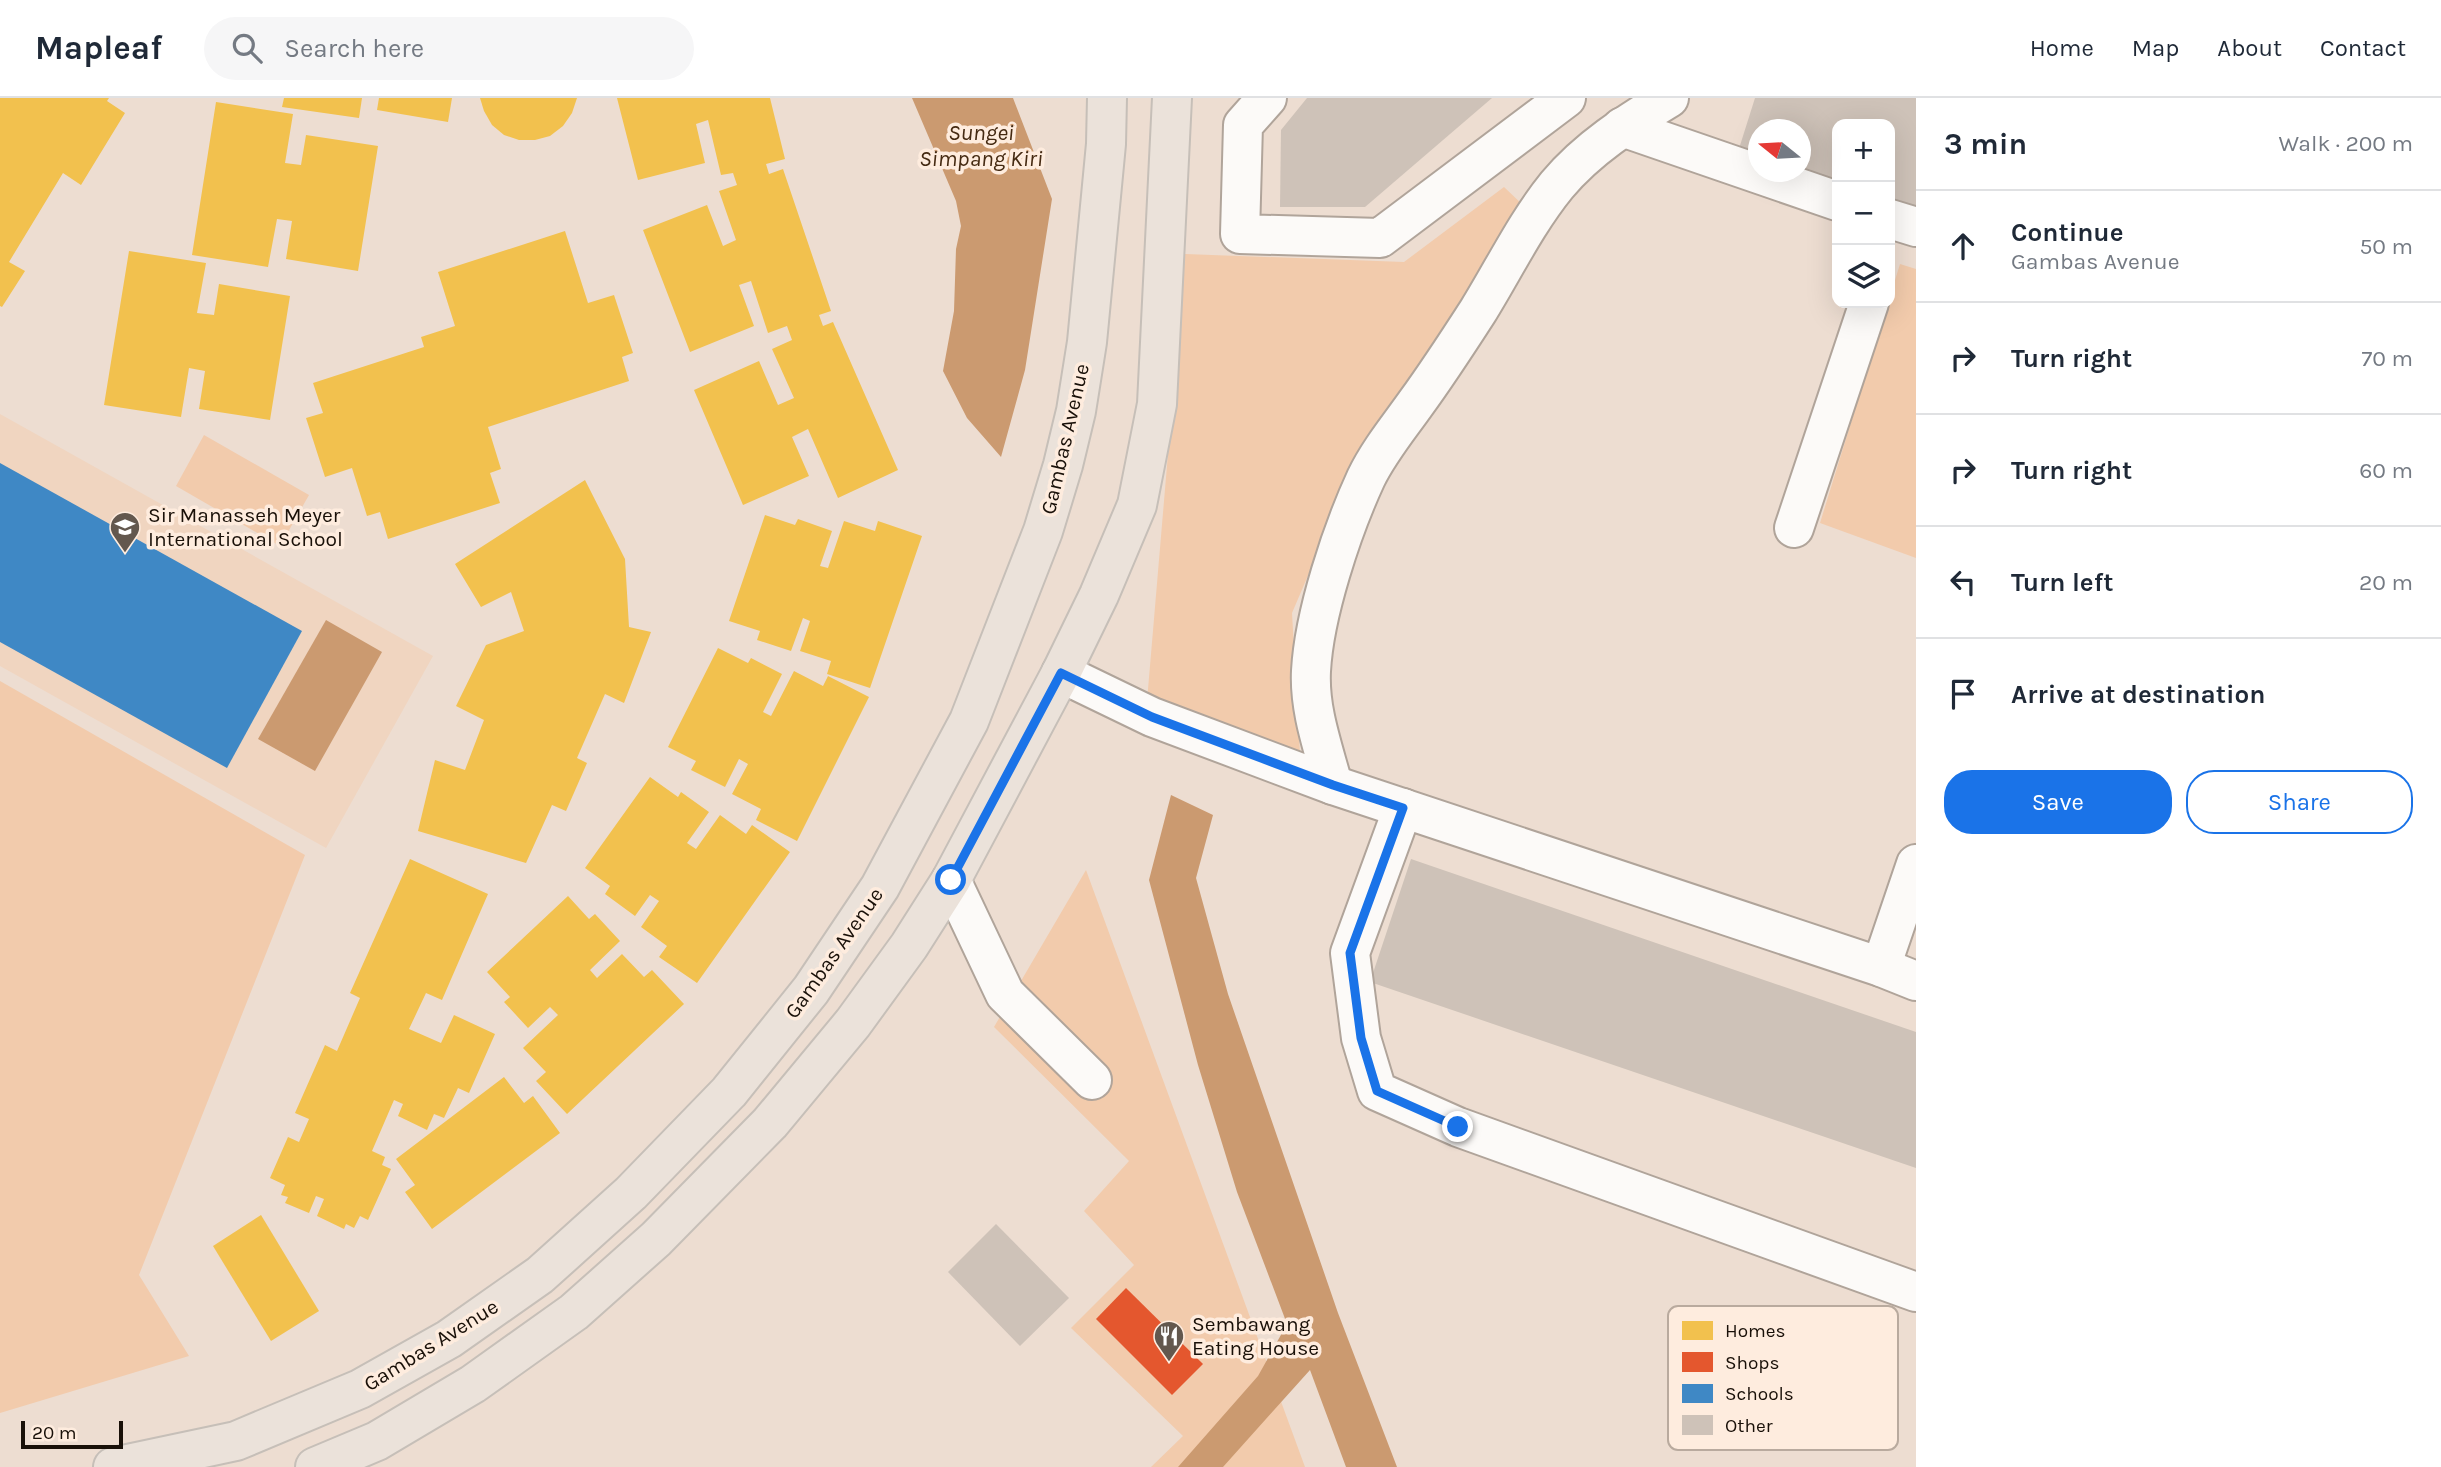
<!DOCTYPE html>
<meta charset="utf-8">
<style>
:root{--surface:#fff;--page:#f6f6f7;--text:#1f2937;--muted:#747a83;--line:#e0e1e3;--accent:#1a73e8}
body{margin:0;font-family:Karla,sans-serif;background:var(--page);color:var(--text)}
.controls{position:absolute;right:21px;top:21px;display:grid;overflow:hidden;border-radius:14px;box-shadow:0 7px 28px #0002}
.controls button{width:63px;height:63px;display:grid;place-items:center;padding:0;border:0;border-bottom:2px solid var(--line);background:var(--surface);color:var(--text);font:35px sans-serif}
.compass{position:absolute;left:1748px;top:21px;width:63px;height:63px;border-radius:50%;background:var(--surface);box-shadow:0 7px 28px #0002;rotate:288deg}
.scale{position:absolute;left:21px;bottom:18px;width:102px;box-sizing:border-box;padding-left:7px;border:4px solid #191008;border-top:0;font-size:19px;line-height:24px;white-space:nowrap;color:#191008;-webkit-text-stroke:5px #feecde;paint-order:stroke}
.stop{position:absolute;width:21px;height:21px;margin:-16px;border:5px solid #1a73e8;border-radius:50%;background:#fff}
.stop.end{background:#1a73e8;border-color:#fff;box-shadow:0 2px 7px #0008}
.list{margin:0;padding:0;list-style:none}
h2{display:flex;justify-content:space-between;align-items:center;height:91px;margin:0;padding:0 28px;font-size:30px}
h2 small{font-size:23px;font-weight:400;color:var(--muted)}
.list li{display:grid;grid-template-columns:46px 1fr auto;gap:21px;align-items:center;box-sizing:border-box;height:112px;padding:0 28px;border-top:2px solid var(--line)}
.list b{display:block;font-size:26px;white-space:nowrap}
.list p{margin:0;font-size:23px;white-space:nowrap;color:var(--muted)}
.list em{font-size:23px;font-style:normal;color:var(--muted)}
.actions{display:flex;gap:14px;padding:21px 28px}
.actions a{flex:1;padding:16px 0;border:2px solid var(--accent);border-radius:28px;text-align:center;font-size:24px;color:var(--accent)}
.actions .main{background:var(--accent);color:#fff}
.icon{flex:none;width:38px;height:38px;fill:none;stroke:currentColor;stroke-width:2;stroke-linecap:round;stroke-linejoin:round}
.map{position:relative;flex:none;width:1916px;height:1369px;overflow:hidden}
header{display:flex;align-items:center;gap:42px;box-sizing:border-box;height:98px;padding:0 35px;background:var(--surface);border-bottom:2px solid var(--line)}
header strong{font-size:33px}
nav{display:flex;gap:38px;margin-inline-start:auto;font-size:24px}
.search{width:490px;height:63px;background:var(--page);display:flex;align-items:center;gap:18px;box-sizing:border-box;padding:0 24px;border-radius:38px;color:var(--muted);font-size:26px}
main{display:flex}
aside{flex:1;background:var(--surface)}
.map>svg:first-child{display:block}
.built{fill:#f0d5c0}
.green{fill:#f2cbac}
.water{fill:#cb9a70}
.homes{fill:#f2c14e}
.shops{fill:#e4572e}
.schools{fill:#3f88c5}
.building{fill:#cec2b8}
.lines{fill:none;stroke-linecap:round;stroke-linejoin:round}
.minor-casing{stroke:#b0a49a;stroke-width:42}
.major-casing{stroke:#c6bfb8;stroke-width:42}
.minor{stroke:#fcfaf8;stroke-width:38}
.major{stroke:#ebe2da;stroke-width:38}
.route{stroke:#1a73e8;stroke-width:9}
.labels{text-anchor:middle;stroke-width:7;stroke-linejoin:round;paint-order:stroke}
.street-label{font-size:21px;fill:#191008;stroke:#feecde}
.poi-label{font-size:21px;fill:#191008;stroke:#feecde;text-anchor:start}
.water-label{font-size:23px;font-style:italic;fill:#452a12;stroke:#feecde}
.key{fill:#feecde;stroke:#b9aa9e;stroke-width:2}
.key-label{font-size:19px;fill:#191008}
</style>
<header>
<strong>Mapleaf</strong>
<div class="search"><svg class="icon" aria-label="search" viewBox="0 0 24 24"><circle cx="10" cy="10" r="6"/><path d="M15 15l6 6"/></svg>Search here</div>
<nav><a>Home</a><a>Map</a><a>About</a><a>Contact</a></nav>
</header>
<main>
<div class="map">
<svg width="1916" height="1369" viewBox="0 0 1916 1369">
<rect width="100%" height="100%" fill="#edddd1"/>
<polygon class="built" points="0,316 433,558 326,750 0,568"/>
<g class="green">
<polygon points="1504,89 1524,108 1354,370 1292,515 1300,656 1147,603 1185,156 1404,164"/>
<polygon points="1900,166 1916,171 1916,460 1820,425"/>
<polygon points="204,337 309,397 280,448 176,388"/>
<polygon points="0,583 305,757 139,1177 189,1258 0,1315"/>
<polygon points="1086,772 1305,1369 1151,1369 1183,1338 1071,1230 1134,1167 1084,1113 1129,1063 994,929"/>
</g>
<g class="water">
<polygon points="912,0 1013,0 1052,101 1025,272 1001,359 967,320 943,273 954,213 956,151 961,128 956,103"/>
<polygon points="326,522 382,554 315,673 258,641"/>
<polygon points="1171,697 1213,717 1196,780 1228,896 1338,1215 1397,1369 1346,1369 1310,1272 1223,1369 1178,1369 1258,1278 1287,1226 1237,1094 1198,967 1149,782"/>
</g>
<g class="homes">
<polygon points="0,0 109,0 107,3 125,15 81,87 63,75 9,164 25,173 2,209 0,208"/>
<polygon points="284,0 362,0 359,20 282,9"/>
<polygon points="379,0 452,0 448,24 377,12"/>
<polygon points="480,0 577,0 572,15 563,28 550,38 535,42 519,42 504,37 492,27 484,13"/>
<polygon points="617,0 770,0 785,61 766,66 769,76 783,71 831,213 819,217 823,228 833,224 898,372 838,400 808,331 792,339 809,378 743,407 694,292 759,263 778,307 794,300 772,251 792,242 787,228 768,235 751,183 739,187 754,228 690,254 643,132 707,107 723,148 736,142 719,93 737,87 733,75 721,77 708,22 696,26 705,65 638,82"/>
<polygon points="216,4 293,16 285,65 301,67 306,37 378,48 358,173 286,161 292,123 277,121 268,169 192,157"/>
<polygon points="565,133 588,205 614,197 633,255 622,259 629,283 488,329 501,371 490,375 500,405 388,441 380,414 367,418 352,370 325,379 306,320 323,315 313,285 424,249 421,239 455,228 438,174"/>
<polygon points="129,153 206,165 197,215 214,217 219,186 290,198 270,322 199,311 205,273 189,270 181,319 104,307"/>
<polygon points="585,382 625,461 629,529 651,534 624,605 605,596 577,660 587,665 566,713 552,707 526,765 418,733 435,662 465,672 484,622 456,608 486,547 524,533 511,494 481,509 455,466"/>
<polygon points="765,417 795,427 798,421 832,433 820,468 828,470 844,423 875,433 878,423 922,438 870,590 827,576 831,563 800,553 810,523 803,520 791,553 757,542 760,533 729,523"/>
<polygon points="718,550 748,565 751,560 782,576 763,614 771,618 794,573 823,588 828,578 869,599 797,743 756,722 761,711 732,696 748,666 739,661 725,689 691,672 696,663 668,649"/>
<polygon points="650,679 678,699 681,694 709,714 687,745 696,751 720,717 746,736 752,727 790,754 697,885 659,859 667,848 641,829 659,803 650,797 635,818 605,796 610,788 585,770"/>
<polygon points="410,761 488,796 442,902 426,895 409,931 441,945 454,917 495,936 469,995 458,990 444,1020 434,1016 427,1032 398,1018 403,1006 394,1002 372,1053 385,1059 382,1067 391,1071 368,1122 360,1118 354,1130 346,1126 344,1131 317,1118 324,1101 316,1098 309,1115 285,1105 288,1099 281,1097 285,1087 270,1080 288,1039 299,1044 309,1021 295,1015 325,947 337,953 360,900 350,895"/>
<polygon points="568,798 589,821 595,816 620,843 590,872 597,880 622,856 644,879 652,872 684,906 567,1016 536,983 546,974 523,950 558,917 550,909 528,930 504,904 510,899 487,874"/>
<polygon points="504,979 524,1005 533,998 560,1035 432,1131 405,1094 415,1087 396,1061"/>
<polygon points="261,1117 319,1213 271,1243 213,1148"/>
</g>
<polygon class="shops" points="1126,1190 1203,1266 1172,1297 1096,1221"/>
<polygon class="schools" points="0,365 302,533 227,670 0,544"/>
<g class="building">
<polygon points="1307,0 1492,0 1365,109 1280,109 1281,32"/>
<polygon points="1755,0 1916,0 1916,114 1890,106 1890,26 1837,26 1837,89 1800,74 1800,32 1758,32 1758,64 1737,57"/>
<polygon points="1411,761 1916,934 1916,1070 1370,884"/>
<polygon points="996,1126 1069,1200 1020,1248 948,1174"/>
</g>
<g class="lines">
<g class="minor-casing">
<g id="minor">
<polyline points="1267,0 1243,27 1240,136 1380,140 1566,0"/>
<polyline points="1622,29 1837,103"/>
<polyline points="1890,121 1916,129"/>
<polyline points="1794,430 1869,205"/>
<polyline points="1061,575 1152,619 1333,687 1881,869 1916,883"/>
<path d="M1333,687c-10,-38 -24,-75 -22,-114 3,-57 31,-141 55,-193 13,-27 33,-51 50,-75 22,-30 42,-61 62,-92 26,-42 48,-88 79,-126 31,-37 71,-62 112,-87"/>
<polyline points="1403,710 1350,855 1361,940 1377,993 1458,1029 1916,1194"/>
<polyline points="951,782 1005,896 1092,982"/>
<polyline points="1881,869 1916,766"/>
</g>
</g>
<g class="major-casing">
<g id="major">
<polyline points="113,1369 236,1343 360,1291 449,1241 540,1177 631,1095 729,994 811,892 880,789 969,623 1043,433 1063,367 1076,313 1087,244 1106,46 1107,0"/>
<polyline points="315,1369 377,1343 473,1286 574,1214 656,1141 770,1025 853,925 909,848 951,782 1061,575 1099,497 1137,407 1157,306 1172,0"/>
</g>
</g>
<use href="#minor" class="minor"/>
<use href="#major" class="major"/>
</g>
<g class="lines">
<polyline class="route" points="951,782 1061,575 1152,619 1333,687 1403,710 1350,855 1361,940 1377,993 1458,1029"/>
</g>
<defs>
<g id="school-pin" transform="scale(1.575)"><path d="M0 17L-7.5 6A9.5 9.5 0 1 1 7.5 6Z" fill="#63584e" stroke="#feecde"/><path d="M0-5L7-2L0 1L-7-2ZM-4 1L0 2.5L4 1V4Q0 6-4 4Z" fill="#fff"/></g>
<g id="restaurant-pin" transform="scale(1.575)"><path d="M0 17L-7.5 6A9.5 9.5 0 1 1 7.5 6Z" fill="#63584e" stroke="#feecde"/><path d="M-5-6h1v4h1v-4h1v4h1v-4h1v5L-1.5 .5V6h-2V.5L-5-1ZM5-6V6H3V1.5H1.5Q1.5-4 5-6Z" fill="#fff"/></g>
</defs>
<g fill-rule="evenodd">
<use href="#school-pin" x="125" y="429"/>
<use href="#restaurant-pin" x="1169" y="1238"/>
</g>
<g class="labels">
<g class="street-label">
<text transform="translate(1065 341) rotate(-77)" y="7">Gambas Avenue</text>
<text transform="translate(834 855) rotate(-55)" y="7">Gambas Avenue</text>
<text transform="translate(431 1247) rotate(-32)" y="7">Gambas Avenue</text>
</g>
<g class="poi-label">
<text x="148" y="424">Sir Manasseh Meyer<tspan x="148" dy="24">International School</tspan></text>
<text x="1192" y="1233">Sembawang<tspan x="1192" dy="24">Eating House</tspan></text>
</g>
<g class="water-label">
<text x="981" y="42">Sungei<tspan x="981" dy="26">Simpang Kiri</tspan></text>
</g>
</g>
<rect x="1668" y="1208" width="230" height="144" rx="10" class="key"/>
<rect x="1682" y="1223" width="31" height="19" fill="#f2c14e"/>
<rect x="1682" y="1254" width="31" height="20" fill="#e4572e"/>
<rect x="1682" y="1286" width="31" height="19" fill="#3f88c5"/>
<rect x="1682" y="1317" width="31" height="20" fill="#cec2b8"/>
<g class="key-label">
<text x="1725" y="1239">Homes</text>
<text x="1725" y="1271">Shops</text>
<text x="1725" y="1302">Schools</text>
<text x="1725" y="1334">Other</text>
</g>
</svg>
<div class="controls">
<button>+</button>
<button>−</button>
<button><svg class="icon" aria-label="layers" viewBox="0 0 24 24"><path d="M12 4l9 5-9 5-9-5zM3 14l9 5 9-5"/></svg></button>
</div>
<svg class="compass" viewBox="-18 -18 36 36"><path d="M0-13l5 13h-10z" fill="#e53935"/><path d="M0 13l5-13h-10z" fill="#747a83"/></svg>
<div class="scale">20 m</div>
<div class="stop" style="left:951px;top:782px"></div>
<div class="stop end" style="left:1458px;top:1029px"></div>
</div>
<aside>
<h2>3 min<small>Walk · 200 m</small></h2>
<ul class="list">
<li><svg class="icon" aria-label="ahead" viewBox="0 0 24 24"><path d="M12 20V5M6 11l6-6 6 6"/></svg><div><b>Continue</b><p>Gambas Avenue</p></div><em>50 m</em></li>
<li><svg class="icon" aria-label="right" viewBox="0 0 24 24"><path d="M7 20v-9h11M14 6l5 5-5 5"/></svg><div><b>Turn right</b></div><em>70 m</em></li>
<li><svg class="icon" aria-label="right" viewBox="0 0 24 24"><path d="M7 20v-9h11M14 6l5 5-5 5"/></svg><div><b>Turn right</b></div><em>60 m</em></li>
<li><svg class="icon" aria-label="left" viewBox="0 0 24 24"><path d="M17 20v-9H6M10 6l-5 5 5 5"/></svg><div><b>Turn left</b></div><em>20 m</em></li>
<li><svg class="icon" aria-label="arrive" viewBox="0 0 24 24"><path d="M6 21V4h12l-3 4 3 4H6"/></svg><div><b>Arrive at destination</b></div></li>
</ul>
<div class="actions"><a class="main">Save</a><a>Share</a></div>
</aside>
</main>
